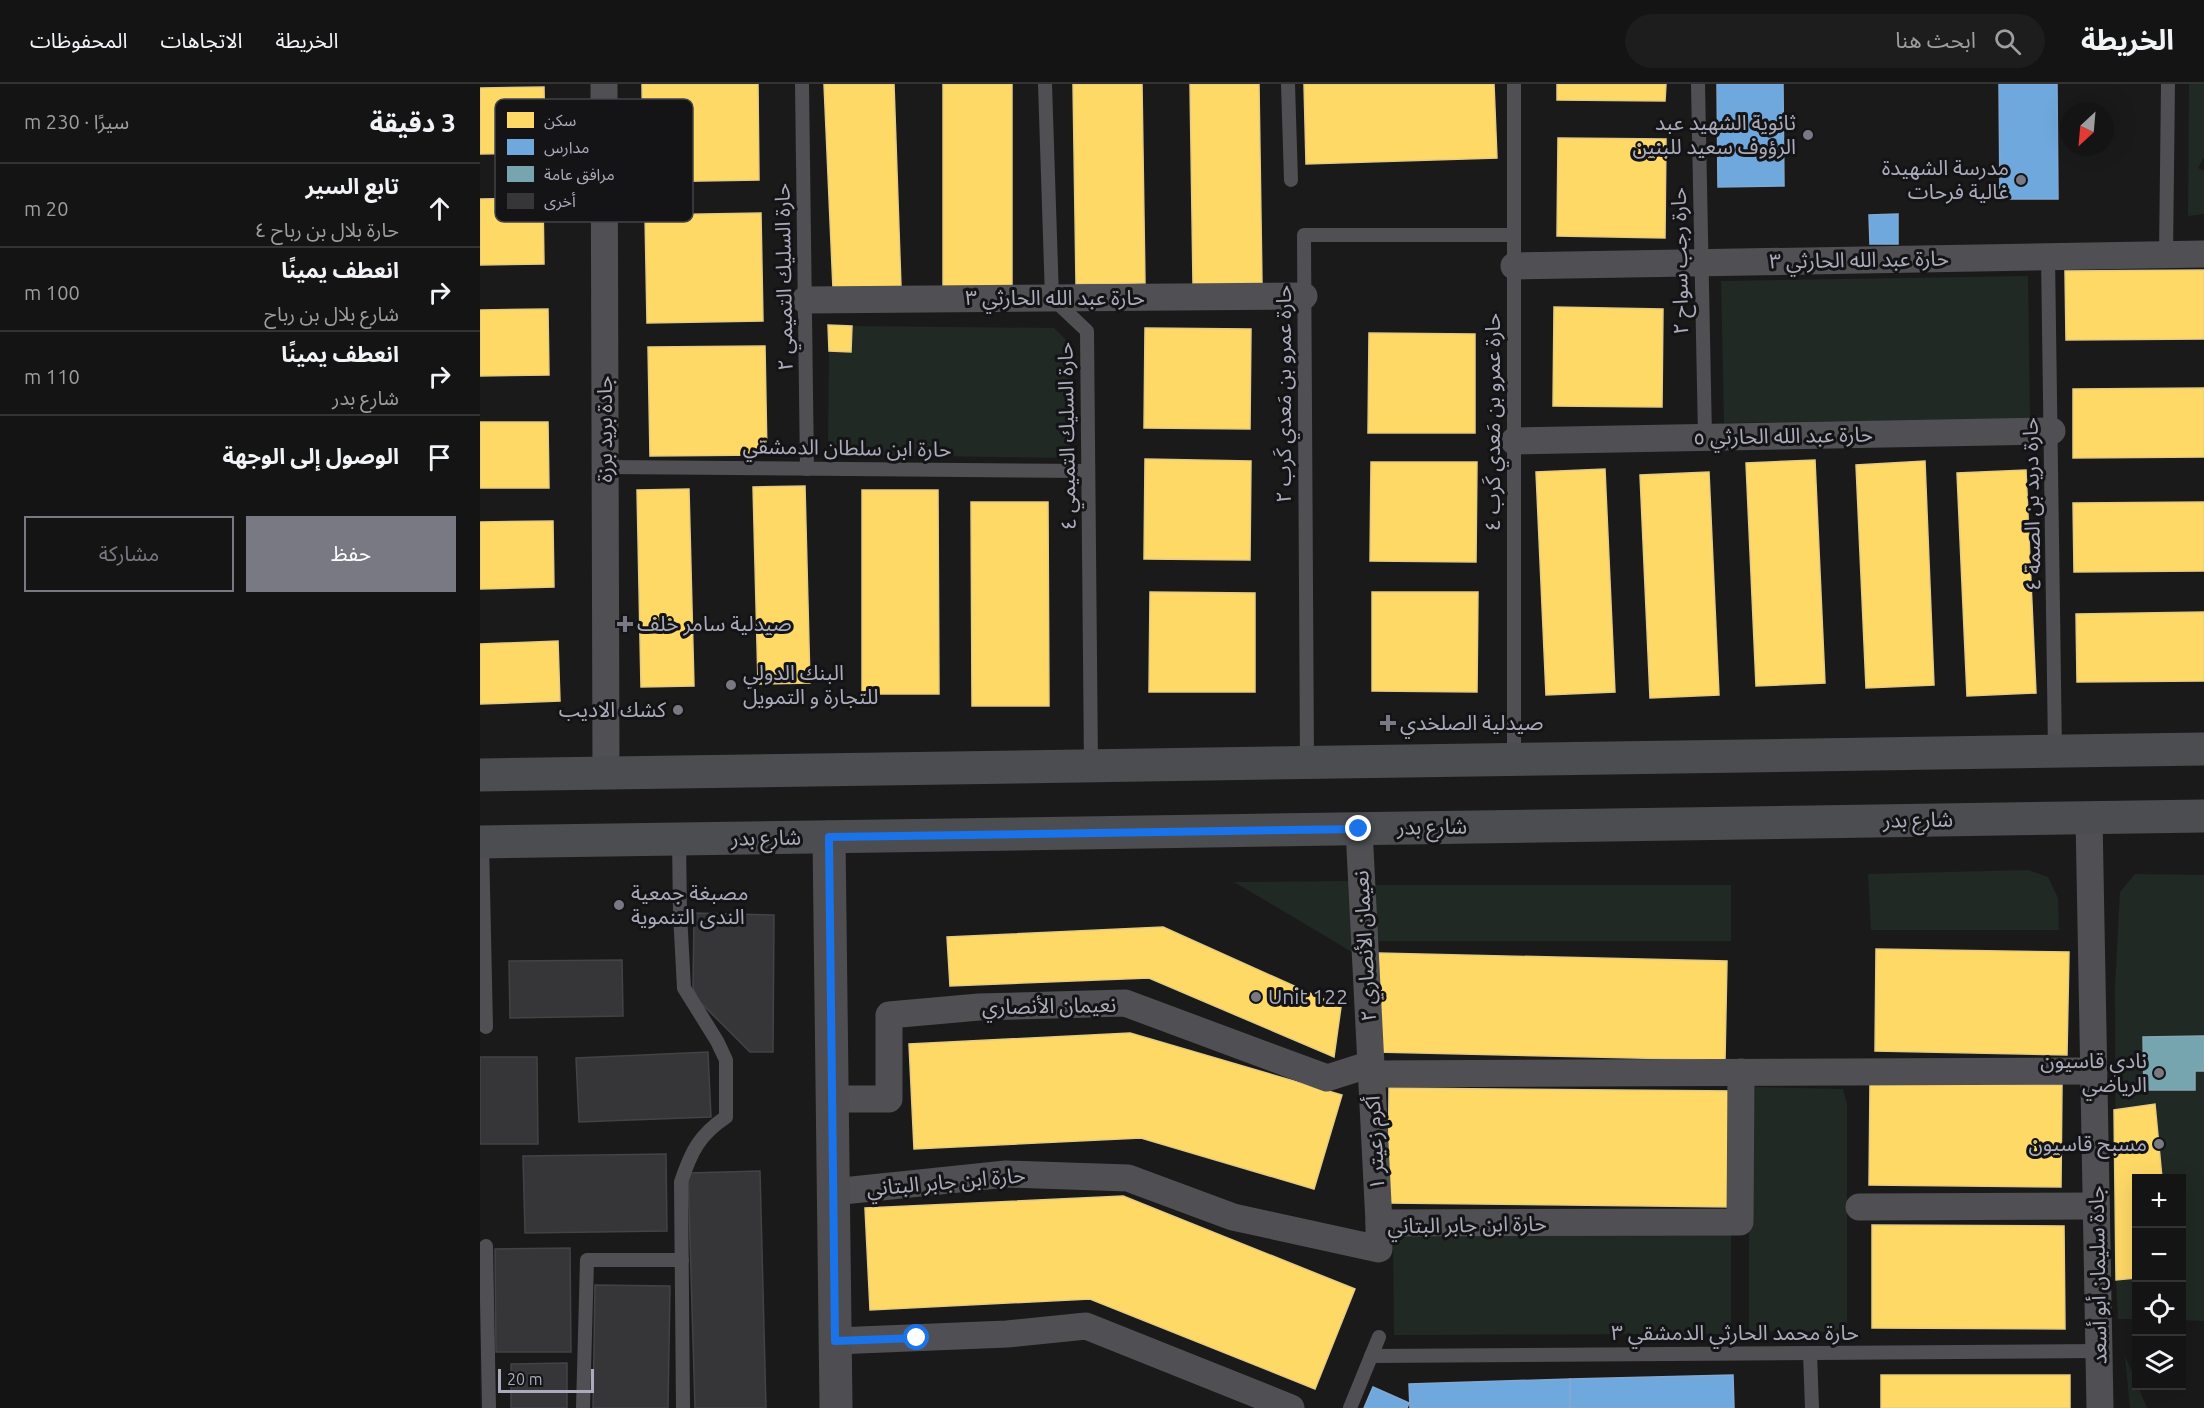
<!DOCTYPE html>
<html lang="ar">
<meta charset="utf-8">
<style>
:root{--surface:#141414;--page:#1d1d1d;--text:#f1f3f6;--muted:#9d9ea0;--line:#333334;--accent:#787983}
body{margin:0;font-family:Ubuntu,"Noto Sans Arabic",sans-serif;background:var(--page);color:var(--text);direction:rtl}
.controls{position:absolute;right:18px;bottom:18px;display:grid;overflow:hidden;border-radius:0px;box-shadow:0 6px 24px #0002}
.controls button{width:54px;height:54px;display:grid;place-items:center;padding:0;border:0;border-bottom:2px solid var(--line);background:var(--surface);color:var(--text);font:30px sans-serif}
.compass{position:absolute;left:1580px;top:18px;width:54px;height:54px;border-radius:50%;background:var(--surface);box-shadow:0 6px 24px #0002;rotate:206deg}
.scale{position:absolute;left:18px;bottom:15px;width:96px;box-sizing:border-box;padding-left:6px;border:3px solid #abacbb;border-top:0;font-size:16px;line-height:21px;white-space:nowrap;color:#abacbb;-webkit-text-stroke:4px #141416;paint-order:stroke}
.stop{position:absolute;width:18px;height:18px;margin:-14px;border:4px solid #1a73e8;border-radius:50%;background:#fff}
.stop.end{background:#1a73e8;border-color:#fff;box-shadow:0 2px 6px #0008}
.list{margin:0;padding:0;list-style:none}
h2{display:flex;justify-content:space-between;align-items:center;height:78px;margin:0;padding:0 24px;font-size:26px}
h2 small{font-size:20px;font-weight:400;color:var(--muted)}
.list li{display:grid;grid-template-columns:39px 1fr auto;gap:18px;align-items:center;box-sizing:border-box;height:84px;padding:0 24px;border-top:2px solid var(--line)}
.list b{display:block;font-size:22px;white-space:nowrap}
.list p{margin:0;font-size:20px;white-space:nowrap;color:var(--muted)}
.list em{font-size:20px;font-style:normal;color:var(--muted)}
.actions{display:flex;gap:12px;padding:18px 24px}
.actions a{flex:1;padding:14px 0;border:2px solid var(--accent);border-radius:0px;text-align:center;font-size:21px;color:var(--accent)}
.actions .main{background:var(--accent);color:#fff}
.icon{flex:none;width:33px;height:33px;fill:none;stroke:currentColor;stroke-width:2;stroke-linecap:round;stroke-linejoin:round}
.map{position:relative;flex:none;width:1724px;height:1324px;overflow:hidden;direction:ltr}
header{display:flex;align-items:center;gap:36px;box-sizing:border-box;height:84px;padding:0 30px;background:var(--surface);border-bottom:2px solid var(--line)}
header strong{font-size:28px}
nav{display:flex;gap:33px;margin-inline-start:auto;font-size:21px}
.search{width:420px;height:54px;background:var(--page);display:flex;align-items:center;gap:15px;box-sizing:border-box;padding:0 21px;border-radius:33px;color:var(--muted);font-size:22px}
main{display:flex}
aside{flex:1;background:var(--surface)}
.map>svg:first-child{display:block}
.green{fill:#212924}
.homes{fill:#ffd966;stroke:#e6cc80;stroke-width:1.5}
.schools{fill:#6fa8dc;stroke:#81a9d2;stroke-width:1.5}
.public{fill:#76a5af;stroke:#86a7b3;stroke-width:1.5}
.building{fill:#363638;stroke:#434246;stroke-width:1.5}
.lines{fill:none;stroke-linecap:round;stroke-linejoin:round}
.lane{stroke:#505054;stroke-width:14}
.street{stroke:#505054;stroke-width:27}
.secondary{stroke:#4e4e52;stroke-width:33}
.primary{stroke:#4c4d50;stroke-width:33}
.route{stroke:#1a73e8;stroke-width:8}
.poi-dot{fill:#787983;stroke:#141416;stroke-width:2}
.labels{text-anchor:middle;stroke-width:6;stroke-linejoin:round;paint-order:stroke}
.poi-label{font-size:21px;fill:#abacbb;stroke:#141416;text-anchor:end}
.street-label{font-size:21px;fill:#abacbb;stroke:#141416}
.key{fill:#141416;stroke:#414248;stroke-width:1.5}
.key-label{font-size:16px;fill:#abacbb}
</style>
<header>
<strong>الخريطة</strong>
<div class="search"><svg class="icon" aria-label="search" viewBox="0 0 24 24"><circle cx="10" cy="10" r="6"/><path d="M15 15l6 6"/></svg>ابحث هنا</div>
<nav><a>الخريطة</a><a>الاتجاهات</a><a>المحفوظات</a></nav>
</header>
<main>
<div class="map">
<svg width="1724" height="1324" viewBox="0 0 1724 1324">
<rect width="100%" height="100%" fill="#1a1a1a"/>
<g class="green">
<polygon points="1709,0 1724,0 1724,73 1718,84 1724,87 1724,130 1708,132"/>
<polygon points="1548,192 1550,335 1244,339 1241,197"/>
<polygon points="372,242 574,244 592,262 590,374 369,371 348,357 349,268 371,268"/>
<polygon points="1548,786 1568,793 1578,814 1579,846 1391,846 1388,790"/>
<polygon points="1655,790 1724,791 1724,1237 1702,1236 1702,1094 1656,1094 1656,1235 1638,1235 1636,1196 1635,904 1640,808"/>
<polygon points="872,797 872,868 754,798"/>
<rect x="896" y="801" width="355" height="56"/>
<polygon points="1274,1003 1363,1005 1367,1020 1367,1248 1269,1247 1269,1018"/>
<polygon points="913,1151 1251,1151 1251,1250 914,1251"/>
<polygon points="1645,1272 1667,1324 1650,1324"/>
</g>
<g class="homes">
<polygon points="162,0 278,0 279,96 163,98"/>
<polygon points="344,0 414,0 421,203 353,205"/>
<rect x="463" y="0" width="69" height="204"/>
<polygon points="593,0 662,0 665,199 596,200"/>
<polygon points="710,0 779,0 782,199 713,200"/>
<polygon points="824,0 1014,0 1017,74 826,80"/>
<polygon points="1077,0 1186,0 1185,17 1077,16"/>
<polygon points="64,3 65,69 0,70 0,4"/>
<polygon points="1078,54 1186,55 1185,154 1077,152"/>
<polygon points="63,114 64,180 0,181 0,115"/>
<polygon points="281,129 283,237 167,239 165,131"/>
<polygon points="1724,186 1724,255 1586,256 1585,187"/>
<polygon points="1074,223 1183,225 1182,323 1073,322"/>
<polygon points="68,225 69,291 0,292 0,226"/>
<polygon points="348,241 372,242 371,268 349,267"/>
<polygon points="665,244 771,245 770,345 664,344"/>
<polygon points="889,249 995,250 995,349 888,349"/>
<polygon points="285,262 287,371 170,372 168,263"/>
<polygon points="1724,304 1724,373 1593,374 1593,305"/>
<polygon points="0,338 68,338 69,404 0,404"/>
<polygon points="665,375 771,377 770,476 664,475"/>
<polygon points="1335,376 1345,599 1276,602 1266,379"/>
<polygon points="1445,377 1454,601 1386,604 1376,381"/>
<polygon points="891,378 997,378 996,478 890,477"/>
<polygon points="1125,385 1135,608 1066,611 1056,388"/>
<polygon points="1546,386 1556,609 1487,612 1477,389"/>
<polygon points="1229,388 1239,611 1170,614 1160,391"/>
<polygon points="325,402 330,599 278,600 273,403"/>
<polygon points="209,405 214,602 161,603 157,406"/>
<polygon points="382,406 458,406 459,610 382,610"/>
<polygon points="491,418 568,418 569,622 492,622"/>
<polygon points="1724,418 1724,487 1594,488 1593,419"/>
<polygon points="73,437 74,503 0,505 0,438"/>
<polygon points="670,508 775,509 775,608 669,608"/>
<polygon points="892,508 998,508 997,608 892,607"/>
<polygon points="1724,528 1724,597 1597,598 1596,530"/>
<polygon points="78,557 80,617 0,620 0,560"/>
<polygon points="683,843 861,923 854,973 669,894 470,902 467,853"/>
<polygon points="1396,865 1589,868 1587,971 1395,967"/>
<polygon points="898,869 1247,877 1245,976 896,968"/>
<polygon points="650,949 862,1011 834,1105 661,1054 434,1065 429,960"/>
<polygon points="1390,999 1582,1001 1581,1103 1389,1101"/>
<polygon points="909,1004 1255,1007 1254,1123 908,1119"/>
<polygon points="1675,1020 1682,1094 1656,1094 1656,1194 1636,1196 1634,1026"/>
<polygon points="643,1112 875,1205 835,1305 610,1215 390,1226 385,1124"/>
<polygon points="1392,1141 1584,1142 1585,1245 1392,1244"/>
<rect x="1401" y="1291" width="189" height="33"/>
</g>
<g class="schools">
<polygon points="1237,0 1303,0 1304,102 1238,103"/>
<polygon points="1519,0 1577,0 1578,115 1520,115"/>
<polygon points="1418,130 1418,160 1390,160 1389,131"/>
<polygon points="1253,1291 1254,1324 1090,1324 1090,1295"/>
<polygon points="1090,1295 1090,1324 930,1324 929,1300"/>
<polygon points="893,1303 929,1319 927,1324 884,1324"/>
</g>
<polygon class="public" points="1724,952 1724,987 1715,987 1715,1006 1664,1006 1663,953"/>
<g class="building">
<polygon points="214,829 294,831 293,968 270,968 219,917 213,904"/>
<polygon points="142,876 143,932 30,934 29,877"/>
<polygon points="228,968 231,1033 99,1038 96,974"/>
<polygon points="0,973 57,973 58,1060 0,1060"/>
<polygon points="186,1070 187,1147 45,1149 43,1072"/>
<polygon points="280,1087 286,1324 215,1324 208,1089"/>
<polygon points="90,1164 91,1268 16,1268 15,1165"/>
<polygon points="115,1201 190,1202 188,1324 113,1324"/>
<polygon points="87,1279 87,1324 31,1324 31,1280"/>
</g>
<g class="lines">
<g class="lane">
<polyline points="322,0 327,385"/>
<polyline points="565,0 572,214 607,247 611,682"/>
<polyline points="808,0 811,96"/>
<polyline points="1218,0 1225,353"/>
<polyline points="1686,171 1688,0"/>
<polyline points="1568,172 1575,667"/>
<polyline points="125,383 608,387"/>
<polyline points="1034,676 1034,0"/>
<polyline points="827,679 824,151 1034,151"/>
<path d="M199,755l1,75 4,74 33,53 9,19v57c-27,18 -35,35 -45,65l2,226"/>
<polyline points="2,758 6,943"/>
<polyline points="6,1162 9,1324"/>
<polyline points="1330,1269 1332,1324"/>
<polyline points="891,1272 1619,1267"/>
<polyline points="103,1324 107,1176 202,1176"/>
<polyline points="870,1324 899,1253"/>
</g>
<g class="street">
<polyline points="124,0 126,689"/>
<polyline points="1034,182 1724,170"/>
<polyline points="325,216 824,212"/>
<polyline points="1034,357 1572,347"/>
<polyline points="1609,733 1620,1324"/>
<polyline points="879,745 899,1139"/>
<polyline points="891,990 1614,987"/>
<polyline points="352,1015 409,1015 409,931 499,923 645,919 847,994 891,980"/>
<polyline points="353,1108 526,1090 648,1094 753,1133 899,1165 899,1139 1260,1138 1261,988"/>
<polyline points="1379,1123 1616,1122"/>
<polyline points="355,1257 527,1250 606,1242 811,1324"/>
</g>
<polyline class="secondary" points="349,753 356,1324"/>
<g class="primary">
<polyline points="0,691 1724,665"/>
<polyline points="0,758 1724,732"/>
</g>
</g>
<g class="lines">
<polyline class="route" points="437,1254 355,1257 349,753 879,745"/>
</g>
<g class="poi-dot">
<circle cx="1328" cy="51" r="6"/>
<circle cx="1541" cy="96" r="6"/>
<path d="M142 531h6v6h6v6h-6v6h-6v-6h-6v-6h6z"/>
<circle cx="251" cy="601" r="6"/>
<circle cx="198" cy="626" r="6"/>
<path d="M905 630h6v6h6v6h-6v6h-6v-6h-6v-6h6z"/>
<circle cx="139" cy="821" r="6"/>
<circle cx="776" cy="913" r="6"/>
<circle cx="1679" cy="989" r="6"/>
<circle cx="1679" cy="1060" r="6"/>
</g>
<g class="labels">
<g class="poi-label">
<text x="1316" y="46">ثانوية الشهيد عبد<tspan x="1316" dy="24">الرؤوف سعيد للبنين</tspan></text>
<text x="1529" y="91">مدرسة الشهيدة<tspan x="1529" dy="24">غالية فرحات</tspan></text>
<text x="157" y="547" text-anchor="start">صيدلية سامر خلف</text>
<text x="263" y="596" text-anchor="start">البنك الدولي<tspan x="263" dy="24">للتجارة و التمويل</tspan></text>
<text x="186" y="633">كشك الاديب</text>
<text x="920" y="646" text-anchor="start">صيدلية الصلخدي</text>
<text x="151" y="816" text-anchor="start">مصبغة جمعية<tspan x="151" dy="24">الندى التنموية</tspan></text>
<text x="788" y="920" text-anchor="start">Unit 122</text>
<text x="1667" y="984">نادي قاسيون<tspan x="1667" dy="24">الرياضي</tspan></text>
<text x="1667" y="1067">مسبح قاسيون</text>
</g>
<g class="street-label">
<text transform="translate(1379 176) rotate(-1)" y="7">حارة عبد الله الحارثي ٣</text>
<text transform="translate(1200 177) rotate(-91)" y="7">حارة رجب سواح ٢</text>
<text transform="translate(304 193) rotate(-91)" y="7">حارة السليك التميمي ٢</text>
<text x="575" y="221">حارة عبد الله الحارثي ٣</text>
<text transform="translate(804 310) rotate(-90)" y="7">حارة عمرو بن مَعدي كَرب ٢</text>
<text transform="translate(1013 338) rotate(-90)" y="7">حارة عمرو بن مَعدي كَرب ٤</text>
<text transform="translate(125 345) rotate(-90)" y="7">جادة بريد برزة</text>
<text transform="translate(587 352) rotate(-91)" y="7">حارة السليك التميمي ٤</text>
<text transform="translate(1303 352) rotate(-1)" y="7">حارة عبد الله الحارثي ٥</text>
<text transform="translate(367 364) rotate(1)" y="7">حارة ابن سلطان الدمشقي</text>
<text transform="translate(1552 420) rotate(-91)" y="7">حارة دريد بن الصمة ٤</text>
<text transform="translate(1438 736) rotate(-1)" y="7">شارع بدر</text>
<text transform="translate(952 743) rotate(-1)" y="7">شارع بدر</text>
<text transform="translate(286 754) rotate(-1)" y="7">شارع بدر</text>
<text transform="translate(885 862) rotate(-93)" y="7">نعيمان الأنصاري ٢</text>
<text transform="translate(569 922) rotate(-1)" y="7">نعيمان الأنصاري</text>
<text transform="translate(895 1059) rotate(-93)" y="7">أكرم زعيتر ١</text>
<text transform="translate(466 1098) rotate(-5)" y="7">حارة ابن جابر البتاني</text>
<text transform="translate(987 1141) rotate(-1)" y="7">حارة ابن جابر البتاني</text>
<text transform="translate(1618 1191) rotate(-91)" y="7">جادة سليمان أبو أسعد</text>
<text x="1255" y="1256">حارة محمد الحارثي الدمشقي ٣</text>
</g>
</g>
<rect x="15" y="15" width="198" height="123" rx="9" class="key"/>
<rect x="27" y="28" width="27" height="16" fill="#ffd966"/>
<rect x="27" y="55" width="27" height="16" fill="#6fa8dc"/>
<rect x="27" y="82" width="27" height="16" fill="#76a5af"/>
<rect x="27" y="109" width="27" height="16" fill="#363638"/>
<g class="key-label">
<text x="64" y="42">سكن</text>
<text x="64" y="69">مدارس</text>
<text x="64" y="96">مرافق عامة</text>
<text x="64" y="123">أخرى</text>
</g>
</svg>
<div class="controls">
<button>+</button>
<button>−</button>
<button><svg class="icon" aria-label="locate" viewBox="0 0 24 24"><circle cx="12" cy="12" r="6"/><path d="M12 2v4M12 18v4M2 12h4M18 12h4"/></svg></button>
<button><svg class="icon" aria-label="layers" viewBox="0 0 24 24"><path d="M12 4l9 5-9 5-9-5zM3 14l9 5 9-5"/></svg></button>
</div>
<svg class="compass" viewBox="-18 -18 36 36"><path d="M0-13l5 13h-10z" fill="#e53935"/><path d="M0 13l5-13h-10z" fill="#9d9ea0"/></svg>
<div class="scale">20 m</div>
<div class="stop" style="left:437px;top:1254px"></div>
<div class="stop end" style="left:879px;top:745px"></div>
</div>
<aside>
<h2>3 دقيقة<small>سيرًا · 230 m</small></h2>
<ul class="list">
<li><svg class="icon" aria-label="ahead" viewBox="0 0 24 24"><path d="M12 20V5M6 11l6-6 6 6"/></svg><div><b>تابع السير</b><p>حارة بلال بن رباح ٤</p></div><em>20 m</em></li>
<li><svg class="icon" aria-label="right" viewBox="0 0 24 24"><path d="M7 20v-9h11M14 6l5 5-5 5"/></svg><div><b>انعطف يمينًا</b><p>شارع بلال بن رباح</p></div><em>100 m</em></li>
<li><svg class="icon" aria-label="right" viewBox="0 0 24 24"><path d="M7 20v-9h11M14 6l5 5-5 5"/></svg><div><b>انعطف يمينًا</b><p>شارع بدر</p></div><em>110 m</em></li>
<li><svg class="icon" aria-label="arrive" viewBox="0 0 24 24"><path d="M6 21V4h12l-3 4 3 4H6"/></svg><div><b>الوصول إلى الوجهة</b></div></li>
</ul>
<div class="actions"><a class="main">حفظ</a><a>مشاركة</a></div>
</aside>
</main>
